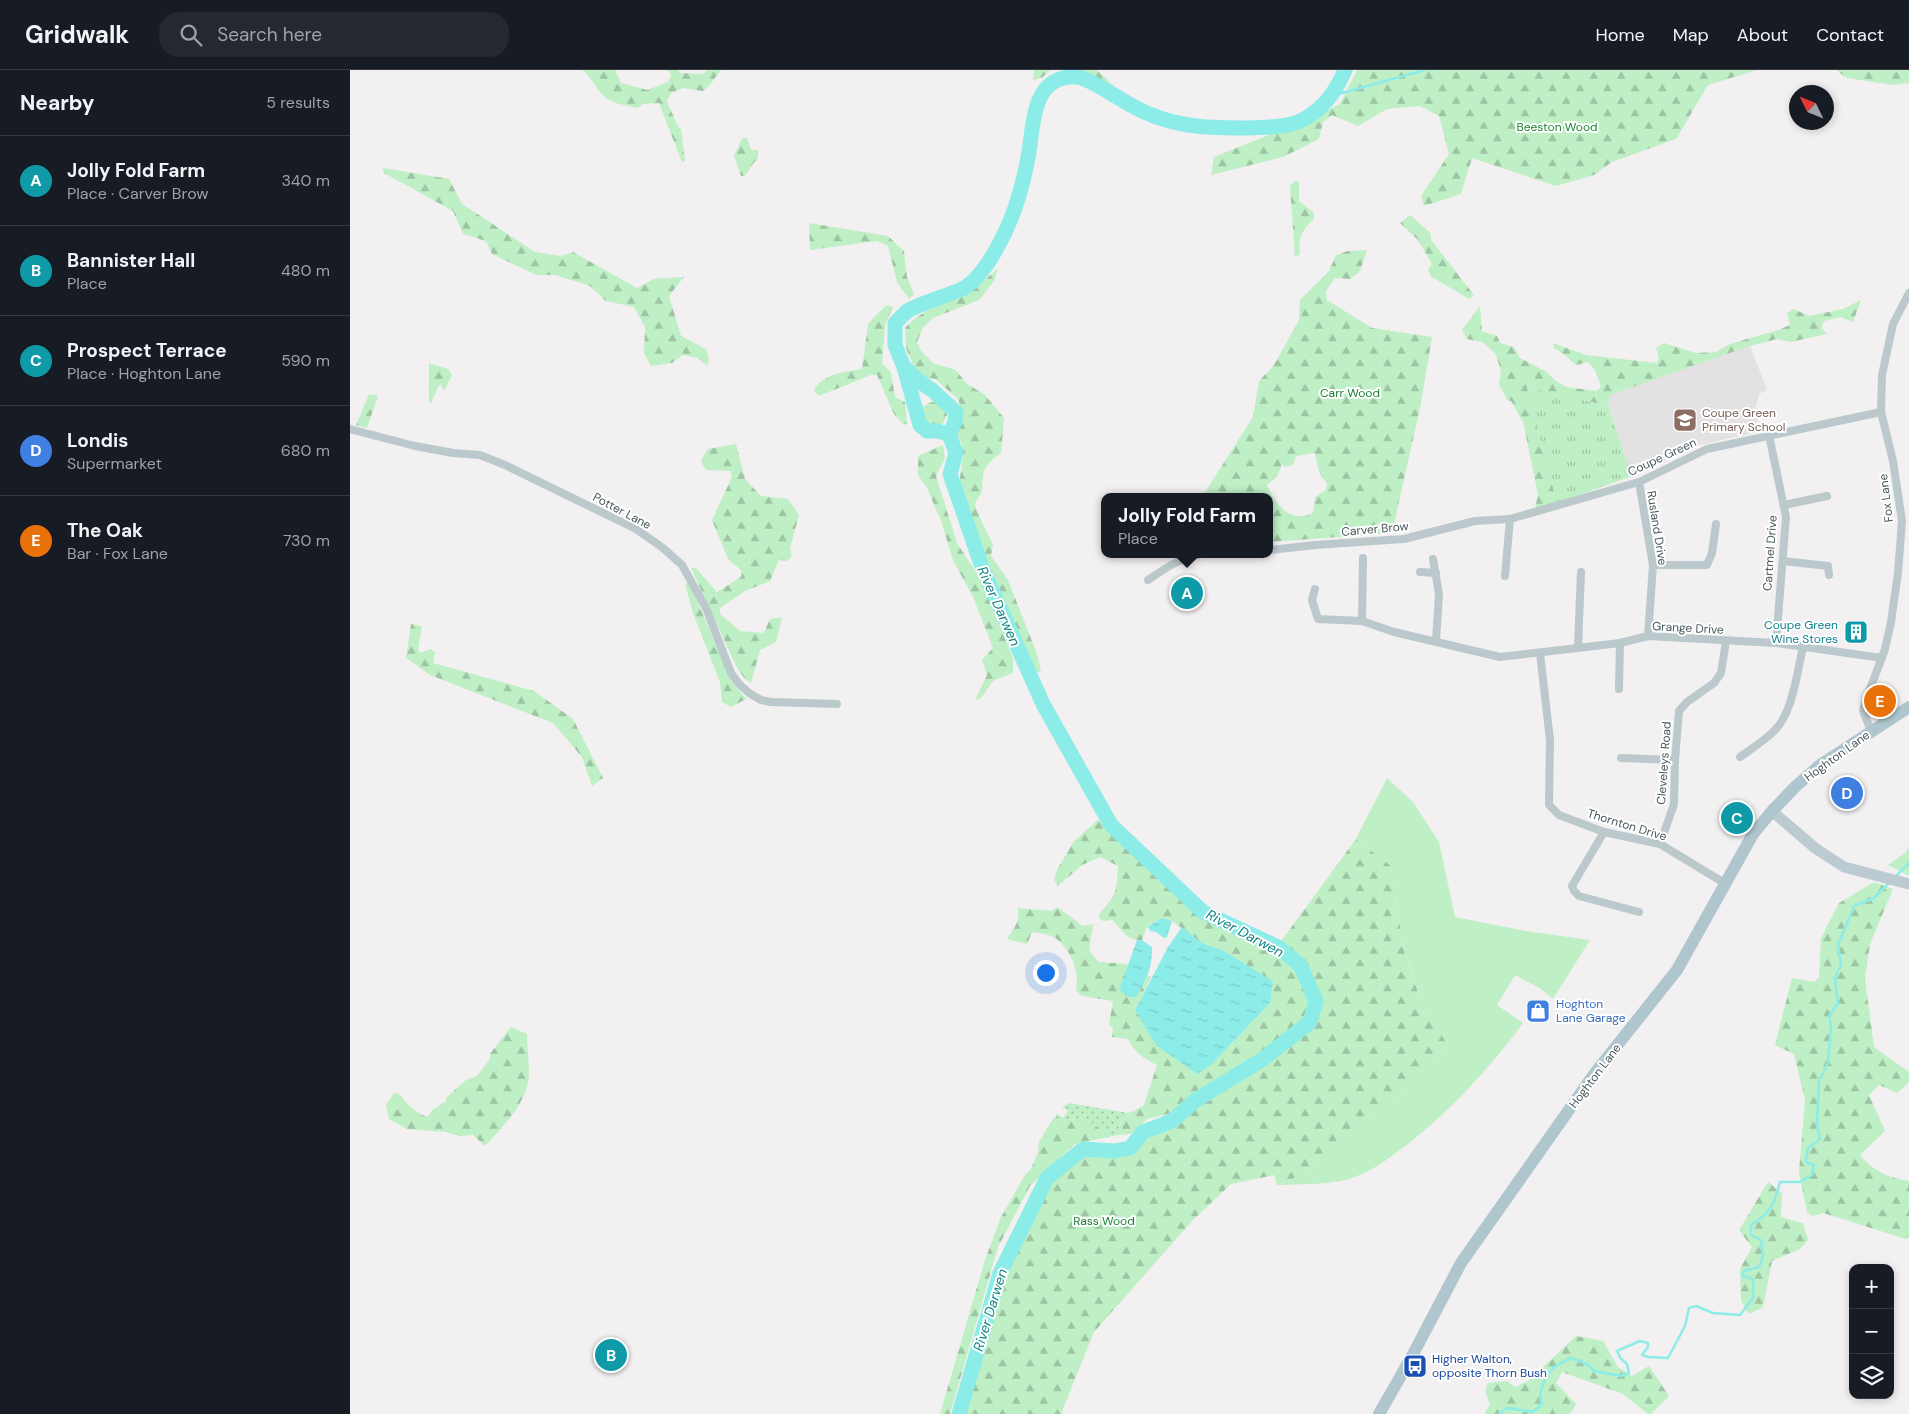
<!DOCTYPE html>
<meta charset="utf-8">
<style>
:root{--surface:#171b24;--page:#242831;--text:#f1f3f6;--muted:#9ea1a6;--line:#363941;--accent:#1a73e8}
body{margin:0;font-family:"DM Sans",sans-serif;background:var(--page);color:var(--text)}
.controls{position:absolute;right:15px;bottom:15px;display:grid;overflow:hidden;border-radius:10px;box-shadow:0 2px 8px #0003}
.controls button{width:45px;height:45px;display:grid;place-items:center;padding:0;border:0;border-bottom:1px solid var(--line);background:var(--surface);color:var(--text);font:25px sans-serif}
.compass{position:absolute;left:1439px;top:15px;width:45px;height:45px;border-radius:50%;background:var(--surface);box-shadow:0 2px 8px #0003;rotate:313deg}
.you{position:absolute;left:695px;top:902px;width:18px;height:18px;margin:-12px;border:4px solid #fff;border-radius:50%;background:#1a73e8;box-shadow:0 0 0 8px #1a73e833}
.badge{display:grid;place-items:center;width:32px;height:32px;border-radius:50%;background:var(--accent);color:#fff;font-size:16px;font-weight:700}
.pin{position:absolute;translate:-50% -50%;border:2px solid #fff;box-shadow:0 1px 5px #0006}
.popup{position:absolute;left:751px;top:423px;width:172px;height:65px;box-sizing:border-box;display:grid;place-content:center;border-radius:10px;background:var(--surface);filter:drop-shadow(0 1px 4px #0005);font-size:16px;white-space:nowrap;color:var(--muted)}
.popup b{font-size:19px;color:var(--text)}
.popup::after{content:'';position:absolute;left:50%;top:100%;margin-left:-10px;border:10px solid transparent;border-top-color:var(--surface)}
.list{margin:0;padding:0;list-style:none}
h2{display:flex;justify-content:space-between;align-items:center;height:65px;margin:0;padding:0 20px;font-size:21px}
h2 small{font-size:16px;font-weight:400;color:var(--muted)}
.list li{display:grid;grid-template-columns:32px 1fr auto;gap:15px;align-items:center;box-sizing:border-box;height:90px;padding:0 20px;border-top:1px solid var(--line)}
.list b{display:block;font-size:19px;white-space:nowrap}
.list p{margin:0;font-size:16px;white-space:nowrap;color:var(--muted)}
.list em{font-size:16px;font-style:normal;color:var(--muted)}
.icon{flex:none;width:28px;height:28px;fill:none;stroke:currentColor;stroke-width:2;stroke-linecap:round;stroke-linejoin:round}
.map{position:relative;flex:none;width:1559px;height:1344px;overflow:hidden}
header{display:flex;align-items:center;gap:30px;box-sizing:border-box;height:70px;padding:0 25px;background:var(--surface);border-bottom:1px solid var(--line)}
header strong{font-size:24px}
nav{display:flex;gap:28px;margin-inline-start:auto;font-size:18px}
.search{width:350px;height:45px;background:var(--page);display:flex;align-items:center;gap:12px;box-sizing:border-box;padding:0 18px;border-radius:20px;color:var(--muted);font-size:19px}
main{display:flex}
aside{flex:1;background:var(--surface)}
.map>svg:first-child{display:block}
.education{fill:#e3e1e2}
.grass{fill:url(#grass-dots)}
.forest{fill:url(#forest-firs);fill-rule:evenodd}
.park{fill:url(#park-tufts)}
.garden{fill:#bfefc5}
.water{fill:url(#water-ripples)}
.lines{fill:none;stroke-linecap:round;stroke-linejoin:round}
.stream{stroke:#8cece8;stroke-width:2.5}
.river{stroke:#8cece8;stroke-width:15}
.street{stroke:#bbc8cc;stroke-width:8}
.secondary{stroke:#bbcbd1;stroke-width:11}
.primary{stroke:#afc6ce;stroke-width:12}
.labels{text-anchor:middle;stroke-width:4;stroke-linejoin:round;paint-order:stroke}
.park-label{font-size:12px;fill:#187f32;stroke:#fff}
.education-label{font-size:12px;fill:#785e54;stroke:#fff;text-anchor:start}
.street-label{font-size:12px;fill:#48585d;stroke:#fff}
.culture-label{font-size:12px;fill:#0d838f;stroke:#fff;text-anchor:end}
.shop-label{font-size:12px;fill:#366cbe;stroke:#fff;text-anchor:start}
.transit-label{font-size:12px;fill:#164399;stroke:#fff;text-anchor:start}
.water-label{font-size:14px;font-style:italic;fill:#0e8480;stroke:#fff}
</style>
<header>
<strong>Gridwalk</strong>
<div class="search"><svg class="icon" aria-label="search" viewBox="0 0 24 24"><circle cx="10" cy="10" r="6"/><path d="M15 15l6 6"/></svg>Search here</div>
<nav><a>Home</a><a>Map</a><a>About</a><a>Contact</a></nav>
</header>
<main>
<aside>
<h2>Nearby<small>5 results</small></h2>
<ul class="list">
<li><span class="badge" style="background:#0f9aa8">A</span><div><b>Jolly Fold Farm</b><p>Place · Carver Brow</p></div><em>340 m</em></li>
<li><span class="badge" style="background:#0f9aa8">B</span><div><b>Bannister Hall</b><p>Place</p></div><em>480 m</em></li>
<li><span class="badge" style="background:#0f9aa8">C</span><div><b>Prospect Terrace</b><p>Place · Hoghton Lane</p></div><em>590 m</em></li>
<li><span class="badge" style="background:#3f7fe0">D</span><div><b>Londis</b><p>Supermarket</p></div><em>680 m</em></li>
<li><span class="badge" style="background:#e8710a">E</span><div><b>The Oak</b><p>Bar · Fox Lane</p></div><em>730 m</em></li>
</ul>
</aside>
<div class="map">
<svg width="1559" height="1344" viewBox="0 0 1559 1344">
<defs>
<pattern id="grass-dots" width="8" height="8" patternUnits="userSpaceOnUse" patternTransform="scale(1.25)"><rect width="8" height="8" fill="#bfefc5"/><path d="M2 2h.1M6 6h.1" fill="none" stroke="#9dc4a3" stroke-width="1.8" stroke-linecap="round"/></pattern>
<pattern id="forest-firs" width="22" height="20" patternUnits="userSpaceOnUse" patternTransform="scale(1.25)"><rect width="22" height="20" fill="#bfefc5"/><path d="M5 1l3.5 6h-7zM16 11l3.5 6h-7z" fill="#9dc4a3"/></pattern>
<pattern id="park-tufts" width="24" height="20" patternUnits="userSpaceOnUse" patternTransform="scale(1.25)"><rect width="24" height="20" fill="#bfefc5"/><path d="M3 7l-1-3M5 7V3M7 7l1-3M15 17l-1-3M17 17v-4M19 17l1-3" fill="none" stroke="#9dc4a3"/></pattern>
<pattern id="water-ripples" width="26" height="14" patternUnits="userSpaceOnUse" patternTransform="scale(1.25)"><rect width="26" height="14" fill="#8cece8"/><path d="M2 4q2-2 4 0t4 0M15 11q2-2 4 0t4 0" fill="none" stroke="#7accc9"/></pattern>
</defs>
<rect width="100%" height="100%" fill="#f2f0f0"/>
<polygon class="education" points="1400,276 1417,320 1409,324 1406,337 1408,362 1349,375 1282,406 1258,336 1260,325"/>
<path class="grass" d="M719,1033l59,10 6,-2c-10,6 -16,11 -16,24l-15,3 1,-6 -19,-14 -34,4 6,-8 6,4 5,-7 -6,-4z"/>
<g class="forest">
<path d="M232,0h33l6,13 26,7 21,-8 3,-7 -2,-4 -2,-1h12v3l23,1 6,-4h13l-12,16 -6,5 -20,-3 -12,5 -4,8 11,26 3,2 4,32 -3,1 -23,-59 -16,1 -5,4c-13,-3 -29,-4 -38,-16 -6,-8 -10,-16 -18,-22z"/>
<polygon points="684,0 700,0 693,7 683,10"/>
<polygon points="728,0 747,0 764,16"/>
<polygon points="1007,0 1407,0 1358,15 1326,69 1262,92 1244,105 1206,116 1122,88 1111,124 1074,136 1071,126 1099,84 1089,46 1070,36 1037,39 1008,56 982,45 973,52 969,69 933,87 861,105 864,87 961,48 990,34"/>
<polygon points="1486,0 1559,0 1559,13 1543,15 1497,8"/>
<polygon points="392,68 397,68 401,80 408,80 408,88 402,95 396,105 391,106 384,86"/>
<polygon points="33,98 99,109 112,134 185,182 211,186 223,182 287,218 304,209 334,207 319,226 331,266 356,279 359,290 357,296 348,288 333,285 322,293 301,296 294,283 295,257 284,237 256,231 240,216 205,205 186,205 142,184 136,171 113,164 103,141 34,103"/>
<path d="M946,110l3,3v18l15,12v6c-12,9 -16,21 -14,35l-5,3 -5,-71z"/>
<polygon points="1060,145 1081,164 1081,170 1124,225 1119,229 1082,207 1078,200 1082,194 1068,170 1050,153"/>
<polygon points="459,153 538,166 554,181 557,207 564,224 559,229 547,212 538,176 527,171 460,180"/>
<path d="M1017,180l-7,21 -10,8 -15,-1 -9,13 1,9 45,28 60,9 -12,71 -28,125 -122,9v-45h-68l51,-80 6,-36 15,-16 25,-45 1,-20 29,-29 7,-16 12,-4zM965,383c2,11 3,22 12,30l-1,7 -11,7 -2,16c-22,11 -38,-8 -46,-28l10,-8 5,-13 3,3 8,-2 3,-9z"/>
<path d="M648,198l-4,13 -15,19 -46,18 -10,10 -6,14 4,9 12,12 23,7 10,13 19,12 19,23 -3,35c-9,7 -18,13 -18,25 -1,4 0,9 -1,12 -1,6 -6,9 -7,14 0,5 15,35 18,40l-2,12 17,24 29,74 4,17 -7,3 -4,-19h-5l-40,-93 -26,-77 4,-29 -1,-12 -6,-11 7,-19 -5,-15 -23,-20 -12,-2 -10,-12 -7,-17 -1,-20c17,-20 43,-25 66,-38 10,-5 19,-15 27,-22z"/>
<path d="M1511,230l-8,22 -12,-5 -17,4 -3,7 6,6 -37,8 -13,-3 -27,7 -140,49 -2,11 -81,-19 30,116 -22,6 3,-15 -15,-72 -12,-21 -4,-1 -8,-16 2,-14 -6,-17 -13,-11 -15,-3 -5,-9 18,-24 2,25 15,5 3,7 14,4 6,11 25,13 11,10 10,6 31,4 4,-4 -6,-17 -8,-8 -10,3c-9,-6 -14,-13 -23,-17l-1,-5 33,12 71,8 2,-4 -3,-11 8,-5 32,10 20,-1 14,-8 48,-14 12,-5 -3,-12 7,-4 15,7 34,-7z"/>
<path d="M536,235l7,2 -8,18 -3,38 9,10 4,24 10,5 2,21 -3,2 -10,-11 -17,-39h-6l-52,21 -5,-6c9,-16 30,-18 48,-21l6,-45z"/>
<polygon points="79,293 98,299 102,305 94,321 91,315 88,317 81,333 79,333"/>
<polygon points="19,324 28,326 17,358 6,355"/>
<polygon points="581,332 591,333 597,345 592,355 585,357 578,356 572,349 571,338"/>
<polygon points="386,374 395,409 411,426 438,429 449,445 440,478 442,486 437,491 429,490 420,511 395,521 370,538 370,544 390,561 414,563 420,549 432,547 426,572 410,580 401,613 395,609 386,596 341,498 346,498 367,522 391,507 392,501 378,489 362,450 382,407 380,401 356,400 351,390 358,379"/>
<polygon points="593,375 595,388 586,406 607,473 631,510 663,588 663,603 643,611 631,628 625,630 637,605 632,590 643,578 623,527 603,490 591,451 577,418 568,405 568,386"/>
<polygon points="339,512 382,612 396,629 381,637 372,632 370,612 343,543 335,514"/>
<polygon points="61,554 72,556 68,579 70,583 81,579 85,583 83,593 184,621 223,649 253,708 242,716 232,687 203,653 80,605 56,588"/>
<path d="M748,750l106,98 72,32 22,18 13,32 -5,20 -45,37 -93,57 -21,5 -16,15 -13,1c0,-17 13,-22 26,-30l13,-40c-13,-6 -23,-13 -29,-26l-16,-2 1,-10 -4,-2 4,-24 -31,-5 -6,-6c4,-18 -5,-41 -21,-52 -6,-4 -16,-5 -23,-6l-5,12 -20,-5c6,-10 15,-19 10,-31l35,3 5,-4 26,19 10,-2 -4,27 10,11 30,2 -9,26 16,7 12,-22 3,2 -16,33 62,64 14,-9 59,-62 -48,-53 -20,-7 -30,-22 -10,-3 -14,7 -6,15c-16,1 -21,-12 -30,-20l-9,1 -5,-4c3,-7 8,-10 12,-16 8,-10 7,-23 8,-35l-18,-9 -18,8 -24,21 -4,-5 3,-11 17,-29z"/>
<polygon points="1006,769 1040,795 1055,884 1072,934 1098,975 1073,1009 976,1079 960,1102 927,1115 924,1105 881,1114 842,1151 744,1262 711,1344 615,1344 656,1204 700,1111 733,1081 762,1084 780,1079 794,1065 824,1053 848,1032 914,992 962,954 969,930 953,893 929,874"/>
<polygon points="1559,776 1559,806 1538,795 1556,782"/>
<path d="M1524,812l19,7 -23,55 -5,34 9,69 35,25v10l-12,11 -18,-8 -10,10 16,36 -25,24c13,16 29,23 49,26v56l-3,2 -83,-26 -11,3 -5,-4 -8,-40 6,-72 -11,-46 -19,-9 17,-67 23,4 4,-5 2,-39 18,-35z"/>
<path d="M161,957l16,7c0,13 2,26 2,39 -1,30 -25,52 -44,73l-12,-11 -14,1 -13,-4 -39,-3 -18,-10 -3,-14 8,-12 6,1c4,8 18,21 28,23l4,-7 13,-8 2,-5 19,-17 11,-4 13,-17v-5z"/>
<polygon points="735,1048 754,1062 753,1068 725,1074 680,1116 648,1177 600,1344 590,1344 635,1190 651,1147 675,1105 681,1099 688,1082 689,1072 701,1052"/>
<polygon points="1418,1112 1432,1123 1431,1147 1453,1153 1458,1170 1450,1179 1422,1191 1413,1237 1399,1244 1391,1231 1390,1199 1402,1177 1389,1160"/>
<polygon points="1226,1266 1253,1271 1268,1297 1282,1306 1299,1296 1319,1326 1301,1344 1298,1344 1273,1324 1212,1302 1206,1313 1226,1334 1220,1344 1134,1344 1140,1335 1135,1321 1138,1313 1157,1311 1165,1317 1178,1311"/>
</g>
<polygon class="park" points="1177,317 1258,336 1282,406 1207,433"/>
<path class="garden" d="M1037,708l26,24 26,40 16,75 71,14 64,9 -37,59 -12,-10 -26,-14 -18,30 26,18c-33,45 -71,86 -115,121 -19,14 -36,28 -59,35 -22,6 -48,5 -72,6l33,-13 16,-23 97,-70 25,-34 -26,-41 -17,-51 -15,-88 -34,-26z"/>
<g class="water">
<polygon points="812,848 822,851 817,867 814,868 806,862 800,861 798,856"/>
<polygon points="832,857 852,873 872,880 923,911 920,933 861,995 847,1004 806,975 785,940 818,877"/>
<path d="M787,870h5l10,7c0,22 -5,31 -16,50h-7l-10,-7z"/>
</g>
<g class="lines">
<g class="stream">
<polyline points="981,26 1075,0"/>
<polyline points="1546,806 1559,793"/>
<path d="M1149,1344l8,-6 26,4 9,-8c-5,-11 3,-27 11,-36 4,-4 13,-7 18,-10l16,6 7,7 27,5 8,-3 -2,-9 -6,-5 -4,-8 23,-10 8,2v4l-6,8 6,2 20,1 17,-32 4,-18 7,-2 17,7 27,2 13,-17v-19l-10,-3 1,-5 15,-4 4,-11 -2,-16 -10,-5v-10c21,-13 23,-20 29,-43h20l12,-7 2,-10 -8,-3 2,-14 12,-9 -3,-15 2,-43 9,-18 3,-37 -2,-10 9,-13 -3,-24 6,-15 -3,-19 16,-39 20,-8 15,-15"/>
</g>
<g class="river">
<polyline points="554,297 570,355 577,361 587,361 599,364"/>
<path d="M609,1344l41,-141 47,-95 36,-29 31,2 16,-3 13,-16 29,-11 24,-21 67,-41 47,-37 6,-21 -16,-36 -22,-18 -75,-35 -92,-87 -68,-121 -61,-137 -32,-93 6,-21 -7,-19 6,-12 1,-10 -24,-22 -13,-9 -15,-14 -9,-22v-22c5,-4 9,-10 14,-13 15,-8 37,-14 53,-21 23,-11 45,-58 53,-81 6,-18 11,-37 14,-56 4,-24 3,-66 34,-74 6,-1 14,-2 19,0 23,9 44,27 67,36 33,14 65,14 100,14 16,-1 33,0 49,-6 23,-10 38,-30 47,-52"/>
</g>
<g class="street">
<polyline points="0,359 65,376 103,383 130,385 155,395 286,459 313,478 332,495 356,538 381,603 389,614 399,623 411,630 421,632 487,634"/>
<polyline points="1419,365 1436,447 1426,573"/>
<polyline points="1289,412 1303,495 1298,566"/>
<polyline points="1434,435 1477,426"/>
<polyline points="920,480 965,475 1054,469 1125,451 1160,449 1289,412 1357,379 1531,342"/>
<polyline points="1083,489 1089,524 1086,571"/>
<polyline points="1433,491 1478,496 1479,505"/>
<polyline points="1303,495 1357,495 1362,483 1366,454"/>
<polyline points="1070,502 1086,503"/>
<polyline points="1155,506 1160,449"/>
<path d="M798,510c19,-13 30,-21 53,-26"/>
<polyline points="965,519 962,530 968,549 1012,551 1044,562 1150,587 1270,573 1298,566 1426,573 1532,588"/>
<polyline points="1012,551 1013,488"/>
<polyline points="1228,577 1231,502"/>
<polyline points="1190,583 1200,670 1199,735 1209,745 1254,762 1310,774 1376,814"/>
<polyline points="1269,619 1270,573"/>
<polyline points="1521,661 1513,641 1516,630 1535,579 1541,552 1548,503 1552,451 1543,391 1531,342 1532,305 1543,254 1559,223"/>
<path d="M1390,687c11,-8 24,-16 34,-26 19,-18 23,-59 29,-84"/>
<polyline points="1271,688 1325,690"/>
<polyline points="1254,762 1222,816 1224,821 1229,826 1289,842"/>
<polyline points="1310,774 1324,734 1325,690 1329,641 1337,632 1364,613 1371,603 1376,571"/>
</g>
<polyline class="secondary" points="1422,741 1465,778 1494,797 1559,814"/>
<polyline class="primary" points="1029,1344 1061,1288 1111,1193 1245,1003 1327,900 1403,764 1422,741 1445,717 1470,695 1559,637"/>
</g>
<defs>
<g id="school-square" transform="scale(1.25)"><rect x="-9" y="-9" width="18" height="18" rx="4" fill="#8d6e63" stroke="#fff"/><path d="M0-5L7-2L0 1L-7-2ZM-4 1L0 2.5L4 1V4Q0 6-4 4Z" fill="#fff"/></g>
<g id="building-square" transform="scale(1.25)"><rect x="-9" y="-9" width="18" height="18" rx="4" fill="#0f9aa8" stroke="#fff"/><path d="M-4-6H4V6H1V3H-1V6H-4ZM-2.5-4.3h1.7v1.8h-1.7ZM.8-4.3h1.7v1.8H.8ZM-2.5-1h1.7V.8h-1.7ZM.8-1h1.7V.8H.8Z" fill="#fff"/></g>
<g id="shop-square" transform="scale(1.25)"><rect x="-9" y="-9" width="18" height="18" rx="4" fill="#3f7fe0" stroke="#fff"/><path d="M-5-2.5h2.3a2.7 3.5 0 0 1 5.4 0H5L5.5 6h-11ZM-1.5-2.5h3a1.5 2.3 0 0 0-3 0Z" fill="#fff"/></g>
<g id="bus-square" transform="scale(1.25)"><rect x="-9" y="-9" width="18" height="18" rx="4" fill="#1a4fb4" stroke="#fff"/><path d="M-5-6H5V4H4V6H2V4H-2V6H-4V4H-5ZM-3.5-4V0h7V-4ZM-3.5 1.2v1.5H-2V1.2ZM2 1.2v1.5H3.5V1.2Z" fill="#fff"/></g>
</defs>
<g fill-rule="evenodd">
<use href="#school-square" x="1335" y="350"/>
<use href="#building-square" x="1506" y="562"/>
<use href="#shop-square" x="1188" y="941"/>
<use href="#bus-square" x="1065" y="1296"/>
</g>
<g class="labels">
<g class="park-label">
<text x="1207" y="61">Beeston Wood</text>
<text x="1000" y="327">Carr Wood</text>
<text x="754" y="1155">Rass Wood</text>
</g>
<g class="education-label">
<text x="1352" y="347">Coupe Green<tspan x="1352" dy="14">Primary School</tspan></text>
</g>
<g class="street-label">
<text transform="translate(1312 387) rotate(-25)" y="4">Coupe Green</text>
<text transform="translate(1536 428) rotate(-97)" y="4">Fox Lane</text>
<text transform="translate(272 441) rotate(28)" y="4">Potter Lane</text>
<text transform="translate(1307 458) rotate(81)" y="4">Rusland Drive</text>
<text transform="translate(1025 459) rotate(-5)" y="4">Carver Brow</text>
<text transform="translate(1420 483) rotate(-86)" y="4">Cartmel Drive</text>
<text transform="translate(1338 558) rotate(3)" y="4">Grange Drive</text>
<text transform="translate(1487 686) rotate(-36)" y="4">Hoghton Lane</text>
<text transform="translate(1314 693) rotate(-86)" y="4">Cleveleys Road</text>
<text transform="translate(1277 755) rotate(17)" y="4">Thornton Drive</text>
<text transform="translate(1245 1006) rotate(-53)" y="4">Hoghton Lane</text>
</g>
<g class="culture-label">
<text x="1488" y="559">Coupe Green<tspan x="1488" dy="14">Wine Stores</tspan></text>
</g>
<g class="shop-label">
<text x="1206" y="938">Hoghton<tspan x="1206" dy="14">Lane Garage</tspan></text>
</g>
<g class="transit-label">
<text x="1082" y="1293">Higher Walton,<tspan x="1082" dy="14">opposite Thorn Bush</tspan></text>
</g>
<g class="water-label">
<text transform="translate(649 536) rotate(66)" y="5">River Darwen</text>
<text transform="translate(895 863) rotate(28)" y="5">River Darwen</text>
<text transform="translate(640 1240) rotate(-73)" y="5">River Darwen</text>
</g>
</g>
</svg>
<div class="controls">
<button>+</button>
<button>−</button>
<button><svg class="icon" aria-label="layers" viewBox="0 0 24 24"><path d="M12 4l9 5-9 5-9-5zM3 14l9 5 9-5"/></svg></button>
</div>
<svg class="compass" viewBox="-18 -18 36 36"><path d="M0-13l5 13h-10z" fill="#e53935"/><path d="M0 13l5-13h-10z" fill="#9ea1a6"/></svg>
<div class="you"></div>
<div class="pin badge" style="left:837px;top:523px;background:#0f9aa8">A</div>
<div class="popup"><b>Jolly Fold Farm</b>Place</div>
<div class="pin badge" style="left:261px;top:1285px;background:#0f9aa8">B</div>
<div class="pin badge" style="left:1387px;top:748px;background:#0f9aa8">C</div>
<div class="pin badge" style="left:1497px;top:723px;background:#3f7fe0">D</div>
<div class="pin badge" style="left:1530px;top:631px;background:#e8710a">E</div>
</div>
</main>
